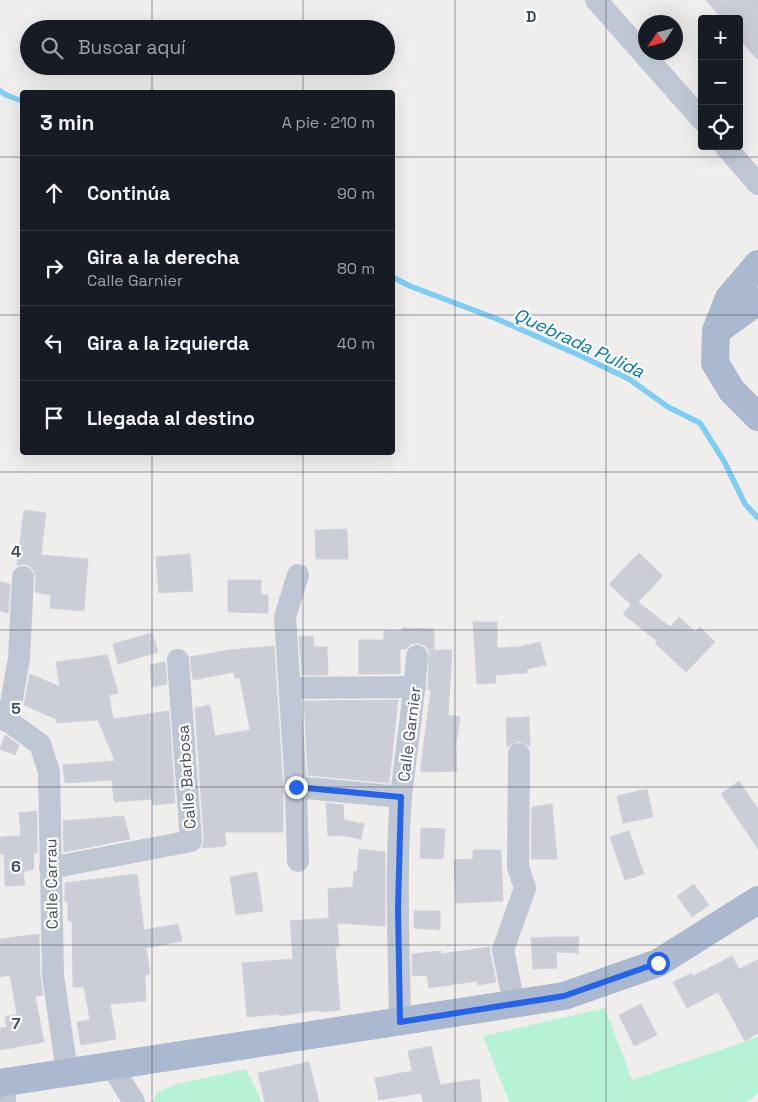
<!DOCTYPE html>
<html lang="es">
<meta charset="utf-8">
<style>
:root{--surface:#171b24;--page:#20242c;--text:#f1f3f6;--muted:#9ea1a6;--line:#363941}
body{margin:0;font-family:"Space Grotesk",sans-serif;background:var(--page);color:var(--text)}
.controls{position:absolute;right:15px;top:15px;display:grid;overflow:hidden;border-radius:5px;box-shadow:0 5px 20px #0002}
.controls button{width:45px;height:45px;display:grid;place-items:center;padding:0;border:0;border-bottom:1px solid var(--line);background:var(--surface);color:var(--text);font:25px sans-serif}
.compass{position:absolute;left:638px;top:15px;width:45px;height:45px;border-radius:50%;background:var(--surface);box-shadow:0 5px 20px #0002;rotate:234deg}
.stop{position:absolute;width:15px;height:15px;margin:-11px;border:4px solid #2563eb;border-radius:50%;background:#fff}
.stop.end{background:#2563eb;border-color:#fff;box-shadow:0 1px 5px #0008}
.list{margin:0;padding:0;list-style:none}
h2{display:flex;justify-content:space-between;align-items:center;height:65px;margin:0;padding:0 20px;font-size:21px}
h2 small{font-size:16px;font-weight:400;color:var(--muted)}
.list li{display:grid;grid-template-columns:32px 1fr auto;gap:15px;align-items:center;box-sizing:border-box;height:75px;padding:0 20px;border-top:1px solid var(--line)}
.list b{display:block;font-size:19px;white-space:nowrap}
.list p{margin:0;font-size:16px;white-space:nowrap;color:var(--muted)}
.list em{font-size:16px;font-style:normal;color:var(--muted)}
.icon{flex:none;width:28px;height:28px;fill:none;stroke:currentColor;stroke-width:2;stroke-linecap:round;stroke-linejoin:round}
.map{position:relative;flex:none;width:758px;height:1102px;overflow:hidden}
.search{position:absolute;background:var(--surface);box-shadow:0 5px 20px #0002;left:20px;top:20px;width:375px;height:55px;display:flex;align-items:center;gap:12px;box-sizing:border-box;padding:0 18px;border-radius:28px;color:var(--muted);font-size:19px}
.panel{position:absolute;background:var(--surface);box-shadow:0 5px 20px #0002;left:20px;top:90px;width:375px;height:365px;border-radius:5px}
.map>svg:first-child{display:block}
.green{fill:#b6f3d6}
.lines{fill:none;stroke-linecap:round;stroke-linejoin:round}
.stream{stroke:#7ecdf5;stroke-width:5.5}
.building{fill:#cbced6;stroke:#d0d2da}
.street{stroke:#bfc7d4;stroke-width:22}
.primary{stroke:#aab8d0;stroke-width:28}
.route{stroke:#2563eb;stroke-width:6}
.grid{fill:none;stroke:#444e5d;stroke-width:1;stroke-opacity:0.55}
.labels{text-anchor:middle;stroke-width:4.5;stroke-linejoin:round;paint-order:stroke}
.street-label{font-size:16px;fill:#444e5d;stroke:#fff}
.water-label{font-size:18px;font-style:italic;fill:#0077b3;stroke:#fff}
.grid-label{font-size:16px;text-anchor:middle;font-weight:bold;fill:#444e5d;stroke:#fff;stroke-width:4.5;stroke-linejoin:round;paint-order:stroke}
</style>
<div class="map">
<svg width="758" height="1102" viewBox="0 0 758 1102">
<rect width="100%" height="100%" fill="#f0eded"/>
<g class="green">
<polygon points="605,1008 632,1080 758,1037 758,1093 747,1102 509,1102 483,1036"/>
<polygon points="246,1069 262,1102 152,1102 158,1092 177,1084"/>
</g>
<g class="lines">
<g class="stream">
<polyline points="0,91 6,95 22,101"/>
<polyline points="392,277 410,286 497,319 581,356 629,379 668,407 700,423 724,461 745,504 758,518"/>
</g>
</g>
<g class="building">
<polygon points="706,0 758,0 758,60 739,39 739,19 722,19"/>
<polygon points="24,510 46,513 41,555 88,559 84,611 50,608 51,595 35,592 36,578 34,571 30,566 24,564 17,565"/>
<polygon points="347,529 348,559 316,559 315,530"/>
<polygon points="639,553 663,576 638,602 670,627 679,617 695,632 700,627 715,642 686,672 655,643 657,641 623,614 631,605 609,584"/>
<polygon points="190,554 193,591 159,593 156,557"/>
<polygon points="228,580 261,580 261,595 268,595 268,613 228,612"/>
<polygon points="0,582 10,584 8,613 0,611"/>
<polygon points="473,622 497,622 497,648 518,647 540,642 546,665 527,669 527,673 495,675 496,683 477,684"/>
<polygon points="402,628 434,629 434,649 428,649 424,645 418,643 411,644 406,649 400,649 400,674 359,674 359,640 384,640 384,631 402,631"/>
<polygon points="152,633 158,652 118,664 113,644"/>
<polygon points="313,636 314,647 327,647 328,675 302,675 299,637"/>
<polygon points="274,646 283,788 283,832 225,832 226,846 202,848 204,840 195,708 210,705 215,736 250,730 240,678 235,678 234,672 193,680 190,657 229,650"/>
<polygon points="429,650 452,650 448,715 460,717 456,745 457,771 421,772 421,764 431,690 428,689"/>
<polygon points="107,655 118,693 109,695 113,719 169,711 175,803 152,805 152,799 114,802 112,780 65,783 63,765 115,761 98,720 56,723 56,719 24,705 30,674 60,687 56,662"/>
<polygon points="165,662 167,684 152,687 150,665"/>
<polygon points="398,700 389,783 308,775 304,701"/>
<polygon points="529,717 530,746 519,741 507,747 506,718"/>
<polygon points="5,735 19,745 15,755 0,749"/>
<polygon points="739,781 758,809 758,849 721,794"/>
<polygon points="647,789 653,817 623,823 617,796"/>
<polygon points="326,803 343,805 344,820 364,824 361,839 339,835 328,836"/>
<polygon points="552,804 557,859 531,859 532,807"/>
<polygon points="37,811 37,853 33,853 34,869 23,872 25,885 5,886 4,854 0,855 0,837 21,836 19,813"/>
<polygon points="124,816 130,839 64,852 63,821"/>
<polygon points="421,828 445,829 443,859 420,858"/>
<polygon points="629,831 644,874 625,880 610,837"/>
<polygon points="359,849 385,852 385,926 337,923 339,947 335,947 340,1010 320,1012 319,1010 279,1016 279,1014 247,1017 242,963 293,959 290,921 329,918 328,889 353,887 354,871 357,872"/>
<polygon points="473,850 501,850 503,901 456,903 454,860 473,859"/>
<polygon points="257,872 263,911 236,915 230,877"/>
<polygon points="137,874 144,930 178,924 182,941 146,948 150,974 145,975 146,1001 110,1004 116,1039 81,1045 77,1022 90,1020 84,987 73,987 72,921 68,921 68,902 65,902 65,883"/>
<polygon points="694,884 709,905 692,917 677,896"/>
<polygon points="414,911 440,911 440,930 414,928"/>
<polygon points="39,934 40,975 43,995 35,996 44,1042 0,1050 0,1028 7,1027 5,1017 17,1014 10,975 0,977 0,939"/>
<polygon points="553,937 579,937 578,953 556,952 557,968 533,969 531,938"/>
<polygon points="490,947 490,953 496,982 478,985 477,981 429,988 427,975 412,976 412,954 441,951 441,954"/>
<polygon points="732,956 739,969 758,960 758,1033 745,1041 718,992 687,1008 673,982 692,973 693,976"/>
<polygon points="641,1004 657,1035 634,1046 619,1015"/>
<polygon points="431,1046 440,1085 479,1079 482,1102 423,1102 421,1093 379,1100 375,1078 412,1071 408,1051"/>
<polygon points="309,1062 319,1102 265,1102 258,1073"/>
</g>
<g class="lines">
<g class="street">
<polyline points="596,0 702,120"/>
<polyline points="725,146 758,184"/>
<polyline points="290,688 415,687"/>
<polyline points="0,719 8,721 40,744 49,772 53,975 67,1072"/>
<polyline points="8,721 19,658 23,577"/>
<polyline points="296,787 401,797"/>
<polyline points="298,861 296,787 285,617 298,575"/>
<polyline points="50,868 191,841 178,660"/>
<polyline points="514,1004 503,950 525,888 518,867 519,754"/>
<path d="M400,1022c-1,-75 -5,-151 1,-225 5,-47 13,-94 16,-141"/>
<polyline points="111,1065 134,1102"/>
<polyline points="5,1082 5,1102"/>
</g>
<g class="primary">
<polyline points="758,264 729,298 716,331 715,363 732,391 758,417"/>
<polyline points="716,331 758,301"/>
<polyline points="0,1083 564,996 658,963 758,900"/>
</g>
</g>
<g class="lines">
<polyline class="route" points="296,787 401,797 398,908 400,1022 564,996 658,963"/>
</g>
<path class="grid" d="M152,0v29M303,0v29M455,0v1102M606,0v1102M152,66v26M303,66v26M0,157h22M392,157h366M0,315h22M392,315h366M152,452v650M303,452v650M0,472h758M0,630h758M0,787h758M0,945h758"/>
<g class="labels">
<g class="street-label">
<text transform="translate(409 734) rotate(-83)" y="6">Calle Garnier</text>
<text transform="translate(186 777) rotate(-94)" y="6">Calle Barbosa</text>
<text transform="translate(51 884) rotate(-91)" y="6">Calle Carrau</text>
</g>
<g class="water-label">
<text transform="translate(579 343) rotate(25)" y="6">Quebrada Pulida</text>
</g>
</g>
<g class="grid-label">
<text x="531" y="22">D</text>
<text x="16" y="557">4</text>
<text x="16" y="714">5</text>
<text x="16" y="872">6</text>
<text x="16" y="1029">7</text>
</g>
</svg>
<div class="controls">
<button>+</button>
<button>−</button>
<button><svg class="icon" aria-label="locate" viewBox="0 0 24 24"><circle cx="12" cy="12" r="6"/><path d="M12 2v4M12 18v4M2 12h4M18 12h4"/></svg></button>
</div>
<svg class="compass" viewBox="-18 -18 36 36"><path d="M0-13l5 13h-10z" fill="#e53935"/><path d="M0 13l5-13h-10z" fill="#9ea1a6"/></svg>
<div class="stop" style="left:658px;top:963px"></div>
<div class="stop end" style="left:296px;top:787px"></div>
<div class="search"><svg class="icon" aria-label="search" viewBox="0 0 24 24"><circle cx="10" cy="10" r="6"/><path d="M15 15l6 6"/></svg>Buscar aquí</div>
<section class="panel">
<h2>3 min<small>A pie · 210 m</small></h2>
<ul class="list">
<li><svg class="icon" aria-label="ahead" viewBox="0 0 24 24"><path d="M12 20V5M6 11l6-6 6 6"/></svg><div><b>Continúa</b></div><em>90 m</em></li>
<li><svg class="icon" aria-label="right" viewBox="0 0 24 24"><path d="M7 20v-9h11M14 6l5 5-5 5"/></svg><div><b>Gira a la derecha</b><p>Calle Garnier</p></div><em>80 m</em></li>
<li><svg class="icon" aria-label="left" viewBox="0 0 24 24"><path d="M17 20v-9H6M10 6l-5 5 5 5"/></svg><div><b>Gira a la izquierda</b></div><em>40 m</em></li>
<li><svg class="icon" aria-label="arrive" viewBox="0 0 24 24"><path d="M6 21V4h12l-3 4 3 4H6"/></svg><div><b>Llegada al destino</b></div></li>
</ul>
</section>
</div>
